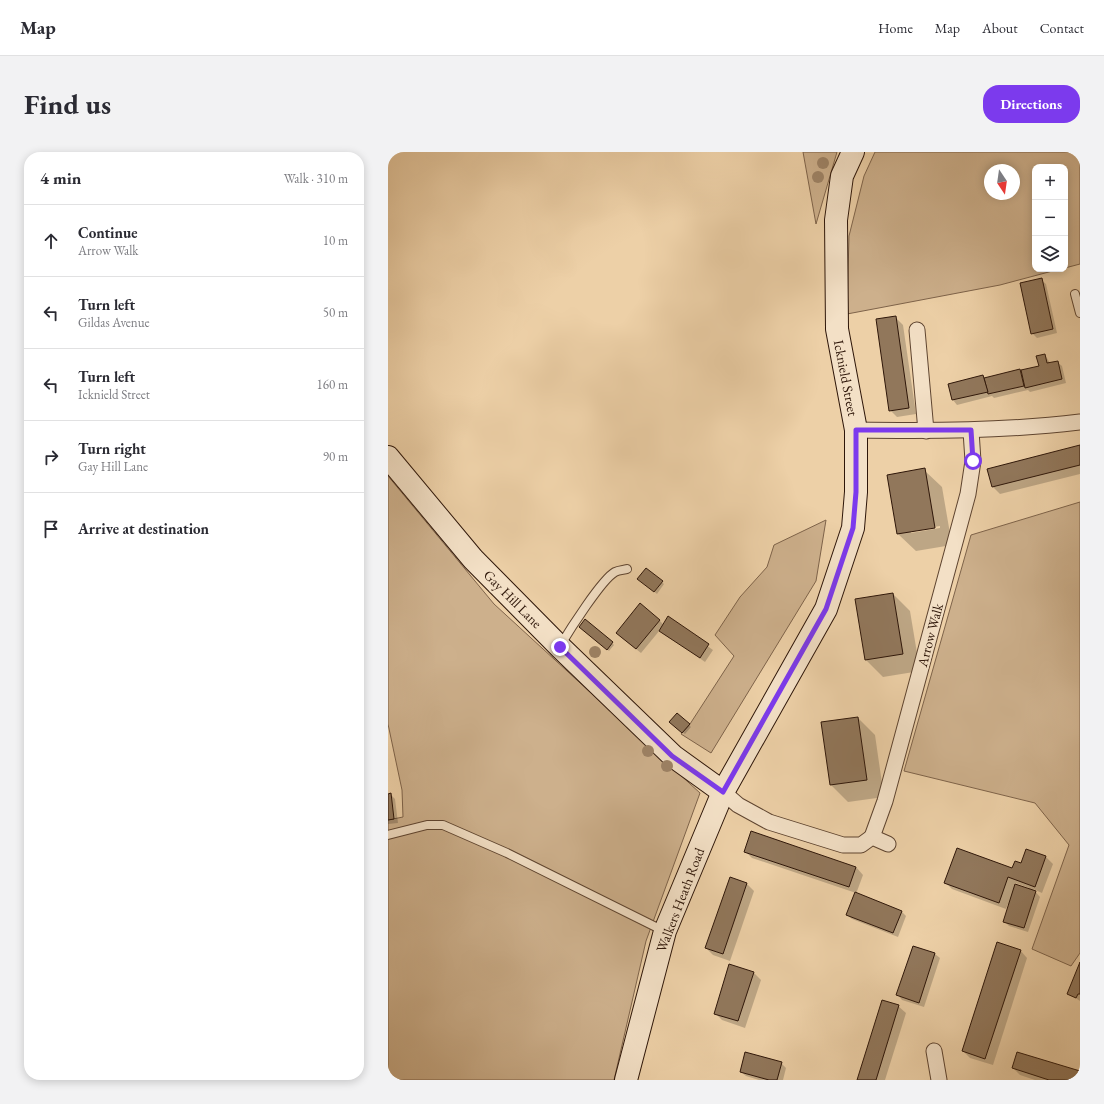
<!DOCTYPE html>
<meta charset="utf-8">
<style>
:root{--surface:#fff;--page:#f2f2f3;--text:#2b2b33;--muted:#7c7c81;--line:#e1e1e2;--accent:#7c3aed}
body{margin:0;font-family:"EB Garamond",serif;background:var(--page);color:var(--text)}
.controls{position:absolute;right:12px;top:12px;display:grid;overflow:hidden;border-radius:8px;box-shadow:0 2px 10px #0003}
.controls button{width:36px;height:36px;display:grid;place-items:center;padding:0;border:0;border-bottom:1px solid var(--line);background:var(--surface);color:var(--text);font:20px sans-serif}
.compass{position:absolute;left:596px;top:12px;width:36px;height:36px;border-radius:50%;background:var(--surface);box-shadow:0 2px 10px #0003;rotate:167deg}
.stop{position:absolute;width:12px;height:12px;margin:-9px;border:3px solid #7c3aed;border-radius:50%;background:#fff}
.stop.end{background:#7c3aed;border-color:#fff;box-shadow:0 1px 4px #0008}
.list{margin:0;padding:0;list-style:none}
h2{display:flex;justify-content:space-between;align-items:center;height:52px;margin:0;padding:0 16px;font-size:17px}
h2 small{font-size:13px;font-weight:400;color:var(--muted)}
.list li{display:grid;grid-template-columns:26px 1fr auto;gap:12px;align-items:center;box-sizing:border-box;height:72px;padding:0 16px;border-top:1px solid var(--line)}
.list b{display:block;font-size:15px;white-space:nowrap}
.list p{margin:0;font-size:13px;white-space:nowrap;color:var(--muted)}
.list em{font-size:13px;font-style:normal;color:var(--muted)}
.icon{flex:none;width:22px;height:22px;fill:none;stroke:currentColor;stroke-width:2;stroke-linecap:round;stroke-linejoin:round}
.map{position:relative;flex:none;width:692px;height:928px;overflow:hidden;border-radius:16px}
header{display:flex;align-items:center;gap:24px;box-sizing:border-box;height:56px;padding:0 20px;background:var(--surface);border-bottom:1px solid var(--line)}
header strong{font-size:19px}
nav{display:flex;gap:22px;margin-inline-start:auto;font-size:14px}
.intro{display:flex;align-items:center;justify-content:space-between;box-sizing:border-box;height:96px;padding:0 24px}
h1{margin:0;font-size:28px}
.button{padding:10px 18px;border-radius:16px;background:var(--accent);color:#fff;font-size:14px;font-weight:700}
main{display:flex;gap:24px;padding:0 24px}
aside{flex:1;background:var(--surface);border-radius:16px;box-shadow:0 2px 10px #0003}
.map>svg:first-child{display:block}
.green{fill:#cdb08c;stroke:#7e634a;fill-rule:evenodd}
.shadow{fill:#0003;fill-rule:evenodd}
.building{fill:#91775b;stroke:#2e1609}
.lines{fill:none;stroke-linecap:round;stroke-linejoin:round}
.lane-casing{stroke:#5e4430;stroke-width:10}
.street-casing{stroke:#5e4430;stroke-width:17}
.secondary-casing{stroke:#2e1609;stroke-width:24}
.lane{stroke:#f3e0c6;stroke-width:8}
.street{stroke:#f3e0c6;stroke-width:15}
.secondary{stroke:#f3e0c6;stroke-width:22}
.tree{fill:#9e8366}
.route{stroke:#7c3aed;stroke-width:5}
.labels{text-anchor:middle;stroke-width:4;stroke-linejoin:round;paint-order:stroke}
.street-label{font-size:14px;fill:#2e1609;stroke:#f3e0c6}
</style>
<header>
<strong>Map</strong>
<nav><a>Home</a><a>Map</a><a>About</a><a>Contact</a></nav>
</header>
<div class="intro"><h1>Find us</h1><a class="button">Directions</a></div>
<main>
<aside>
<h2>4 min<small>Walk · 310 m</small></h2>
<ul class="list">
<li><svg class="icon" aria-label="ahead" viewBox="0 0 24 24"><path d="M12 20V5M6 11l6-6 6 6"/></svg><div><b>Continue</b><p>Arrow Walk</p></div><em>10 m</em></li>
<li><svg class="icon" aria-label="left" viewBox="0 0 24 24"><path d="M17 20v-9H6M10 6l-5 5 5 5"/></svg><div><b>Turn left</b><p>Gildas Avenue</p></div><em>50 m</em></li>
<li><svg class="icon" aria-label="left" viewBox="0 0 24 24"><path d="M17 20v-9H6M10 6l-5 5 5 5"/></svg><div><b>Turn left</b><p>Icknield Street</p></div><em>160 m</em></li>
<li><svg class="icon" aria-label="right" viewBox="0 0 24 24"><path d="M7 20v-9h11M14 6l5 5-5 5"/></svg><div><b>Turn right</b><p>Gay Hill Lane</p></div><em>90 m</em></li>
<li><svg class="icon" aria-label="arrive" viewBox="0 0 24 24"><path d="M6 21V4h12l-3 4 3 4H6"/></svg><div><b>Arrive at destination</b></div></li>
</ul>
</aside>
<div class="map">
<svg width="692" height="928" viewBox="0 0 692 928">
<rect width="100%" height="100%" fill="#edd0a7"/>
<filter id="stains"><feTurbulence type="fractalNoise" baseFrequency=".005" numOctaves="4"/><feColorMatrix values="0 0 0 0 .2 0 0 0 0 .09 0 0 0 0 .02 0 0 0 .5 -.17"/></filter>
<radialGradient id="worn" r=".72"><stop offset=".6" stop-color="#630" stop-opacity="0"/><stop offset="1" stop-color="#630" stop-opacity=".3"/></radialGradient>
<g class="green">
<polygon points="415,0 449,0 428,72"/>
<path d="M487,0h205v112l-15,4v-101h-30v102h25l-60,16 -153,29 2,-78 15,-60zM602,18h24v24h-24z"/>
<polygon points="0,324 106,452 312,641 258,789 226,928 0,928 0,668 15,665 14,638 0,572"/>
<polygon points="692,350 692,801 683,814 644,797 681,693 647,651 516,619 583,383"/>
<polygon points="438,368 428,429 323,601 293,582 302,572 346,504 327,483 352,445 379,415 386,393"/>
</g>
<g class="shadow">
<polygon points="653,128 658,132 669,181 649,186 644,181"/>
<polygon points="508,166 515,173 528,262 509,265 502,258"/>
<polygon points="657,203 662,211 669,210 674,214 678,231 642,240 640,238 606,246 604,244 569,253 565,248 595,224 597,227 652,215"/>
<polygon points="692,294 692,322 612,342 605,335"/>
<path d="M536,318l18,17 10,58 -36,6 -18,-17 -10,-58zM552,374v2l-29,5v-2z"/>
<polygon points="258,417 276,432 269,442 253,429"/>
<polygon points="505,442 522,459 532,519 495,525 478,508 468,448"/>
<polygon points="280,466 325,498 317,510 272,478 253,501 234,486 271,468 276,473"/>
<polygon points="194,477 224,491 226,493 221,499"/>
<polygon points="289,562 303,575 297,582 282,570"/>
<polygon points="470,566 487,583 496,645 460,650 443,633"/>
<polygon points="2,642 7,647 10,671 0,672 0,643"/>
<path d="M639,698l19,7 7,7 -11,29 -9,-4 7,8 -12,35 -19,-6 -5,-5 5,-16 -1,-1 -2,5 -54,-20 -7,-7 68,-13 8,-5zM627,731l14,5 -1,2 -13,-5z"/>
<polygon points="357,699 468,715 475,723 468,742 514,760 518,764 510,785 464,767 459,763 468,741 364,706"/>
<polygon points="342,726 359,732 366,739 342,809 325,803 318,796"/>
<polygon points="526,795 547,802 552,806 536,855 514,848 510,843"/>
<polygon points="632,798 639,806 605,913 582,906 575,899"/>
<polygon points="692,813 692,849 680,841"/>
<polygon points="366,821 373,828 357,876 334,868 327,861"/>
<polygon points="510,854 518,861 497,928 470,928"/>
<polygon points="393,911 398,916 395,928 371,928 358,924 353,920"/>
<polygon points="625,916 692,920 692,928 647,928 632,923"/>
</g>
<g class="building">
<polygon points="654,126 665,177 643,182 632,131"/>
<polygon points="508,164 521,256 501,259 488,167"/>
<polygon points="657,202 659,211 670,209 674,227 637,236 633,218 651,214 648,204"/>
<polygon points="632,217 636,234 600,242 596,226"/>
<polygon points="595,223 600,240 564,248 560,232"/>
<polygon points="692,293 692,313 604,335 599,317"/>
<polygon points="537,316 547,376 509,382 499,323"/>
<polygon points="258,416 275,429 266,440 249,427"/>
<polygon points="505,441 515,502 477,508 467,447"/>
<polygon points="252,451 272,468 248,497 228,481"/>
<polygon points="280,464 321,492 312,506 271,479"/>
<polygon points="197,467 225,490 219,498 191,475"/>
<polygon points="289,561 302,572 294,581 281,570"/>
<polygon points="470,565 479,628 442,633 433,570"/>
<polygon points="3,641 6,667 0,668 0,642"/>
<polygon points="363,679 468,715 461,735 356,700"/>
<polygon points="569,696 624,716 627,709 633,711 638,697 658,704 647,735 620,725 611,751 556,731"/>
<polygon points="342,725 359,731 335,802 317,796"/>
<polygon points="627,732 648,739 636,776 615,770"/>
<polygon points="467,740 514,759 505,781 458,763"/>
<polygon points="609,790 633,798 597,907 574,899"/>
<polygon points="525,794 547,801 531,851 508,843"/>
<polygon points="692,810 692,842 690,842 688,846 679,842"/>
<polygon points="341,812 366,820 350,869 326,862"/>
<polygon points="494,848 511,853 488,928 469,928"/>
<polygon points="357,900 394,910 389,928 381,928 352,920"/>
<polygon points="629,900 692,919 692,928 661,928 624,916"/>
</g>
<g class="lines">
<g class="lane-casing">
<g id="lane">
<polyline points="687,142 692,161"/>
<path d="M172,494c9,-15 42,-67 55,-74 4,-2 9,-2 12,-3"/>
<polyline points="0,683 39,673 55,673 119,701 276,779"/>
</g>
</g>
<g class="street-casing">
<g id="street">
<polyline points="529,178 538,279"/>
<path d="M468,278c75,1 150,1 224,-8"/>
<polyline points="335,640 350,653 381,670 455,693 473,693 484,685 500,692"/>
<polyline points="484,685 497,649 580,342 585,309 583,279"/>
<polyline points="546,899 551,928"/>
</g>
</g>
<g class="secondary-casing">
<g id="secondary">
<polyline points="0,305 85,407 172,495 285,604 335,640"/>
<polyline points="238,928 277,779 335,640 438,457 465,376 468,340 468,278 449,177 448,68 454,24 465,0"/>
</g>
</g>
<use href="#lane" class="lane"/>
<use href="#street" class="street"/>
<use href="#secondary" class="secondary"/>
</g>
<g class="tree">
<circle cx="435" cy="11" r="6"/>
<circle cx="430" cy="25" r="6"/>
<circle cx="207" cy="500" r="6"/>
<circle cx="260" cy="599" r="6"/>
<circle cx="279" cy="614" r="6"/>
</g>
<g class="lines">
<polyline class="route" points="172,495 284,604 335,640 438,457 465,376 468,340 468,278 583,278 585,309"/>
</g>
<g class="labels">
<g class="street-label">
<text transform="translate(458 226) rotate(79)" y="5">Icknield Street</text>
<text transform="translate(125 447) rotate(45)" y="5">Gay Hill Lane</text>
<text transform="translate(542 483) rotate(-75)" y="5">Arrow Walk</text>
<text transform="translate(292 748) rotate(-69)" y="5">Walkers Heath Road</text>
</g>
</g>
<rect width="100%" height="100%" filter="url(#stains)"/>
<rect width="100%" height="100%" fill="url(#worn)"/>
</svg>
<div class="controls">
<button>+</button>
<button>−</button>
<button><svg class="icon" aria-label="layers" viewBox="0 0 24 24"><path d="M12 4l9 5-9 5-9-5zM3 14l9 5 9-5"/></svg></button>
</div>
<svg class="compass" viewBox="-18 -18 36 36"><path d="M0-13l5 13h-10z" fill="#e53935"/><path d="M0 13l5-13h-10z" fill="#7c7c81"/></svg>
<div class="stop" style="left:585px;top:309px"></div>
<div class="stop end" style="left:172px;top:495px"></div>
</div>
</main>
